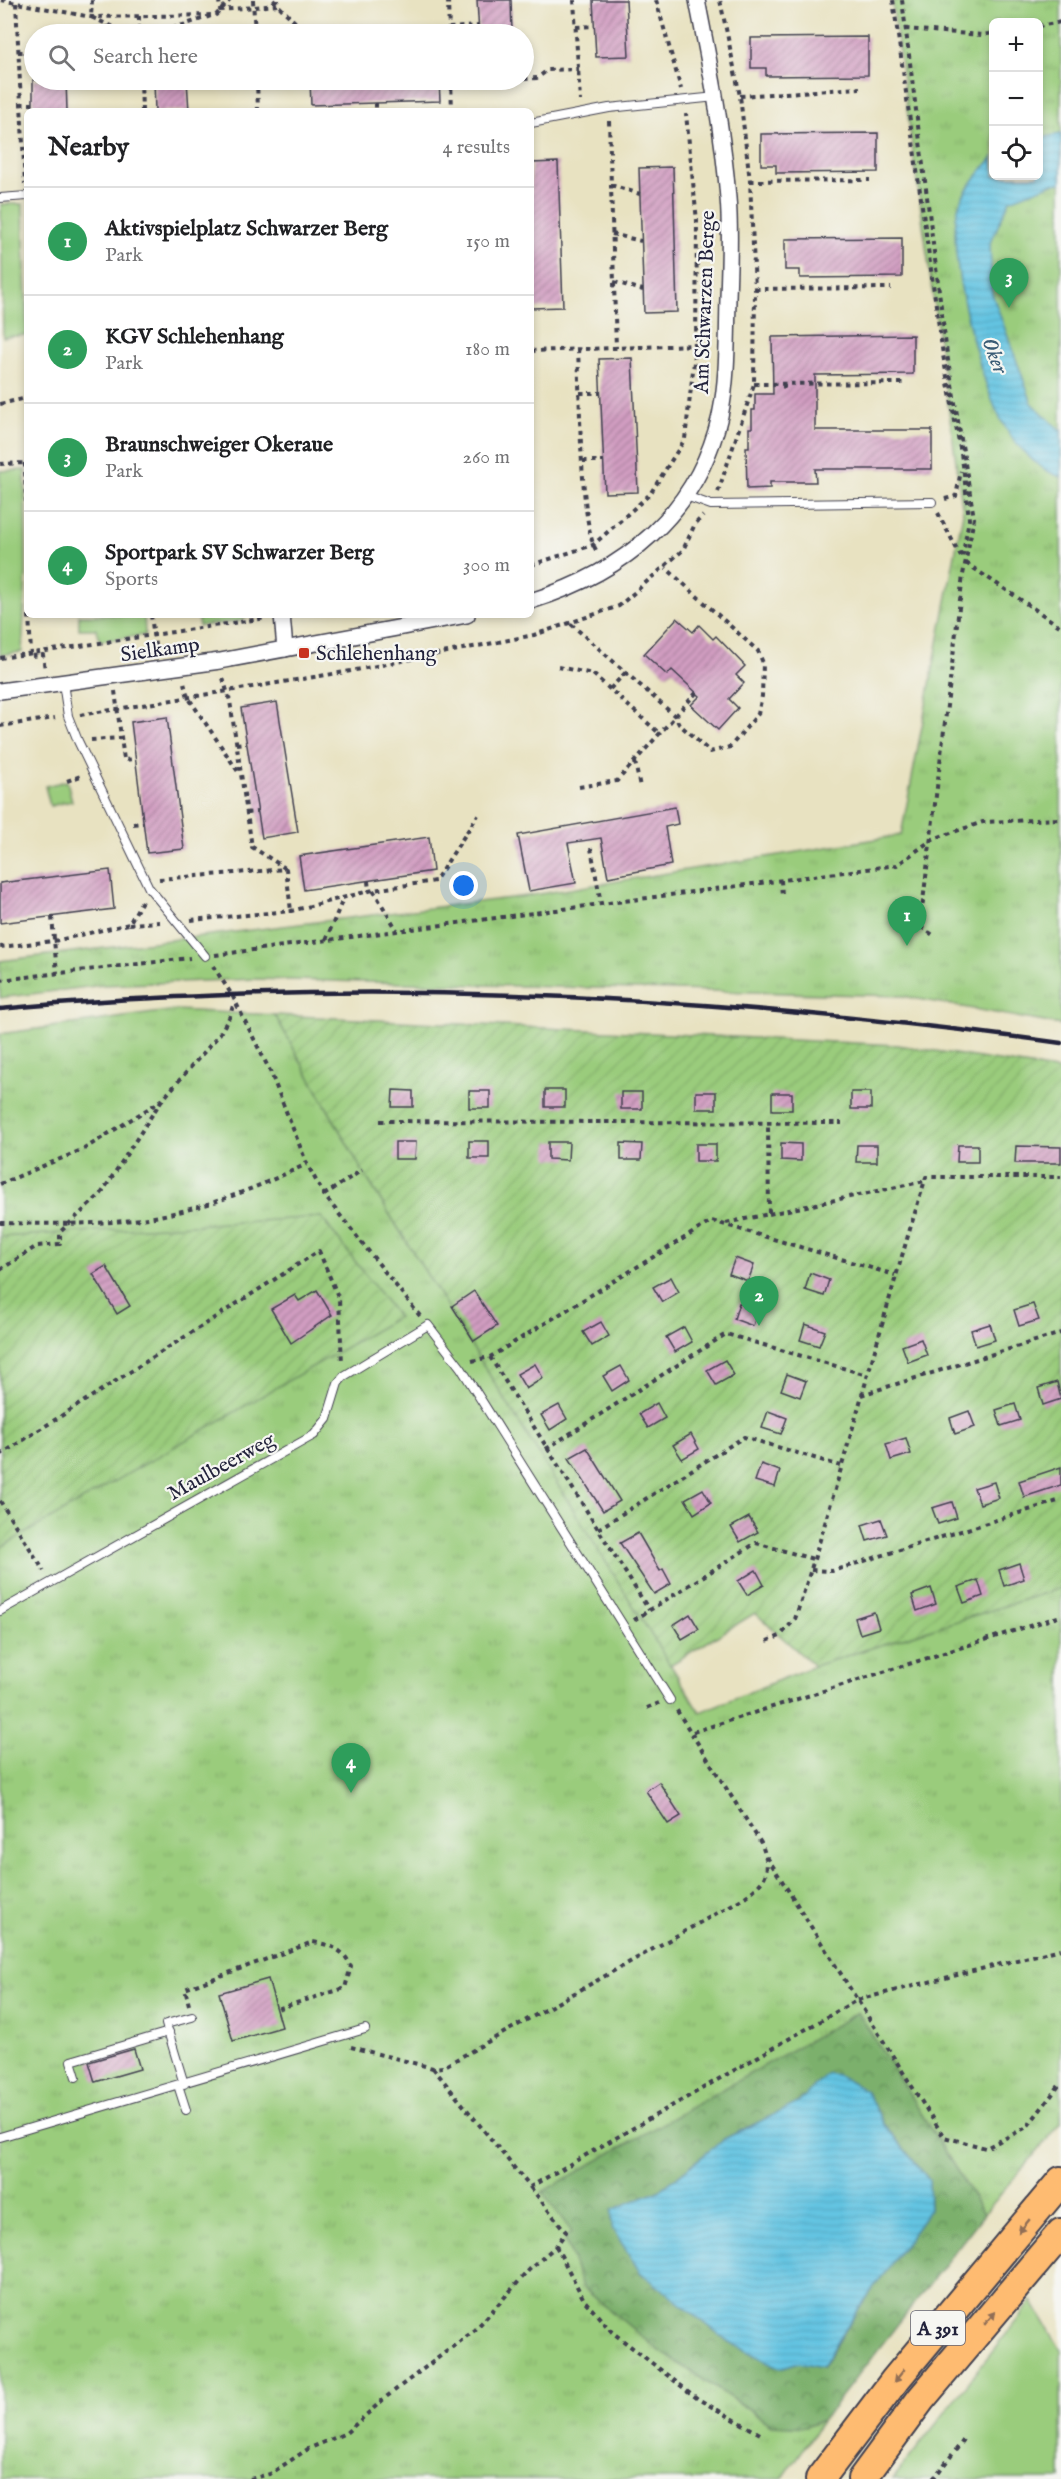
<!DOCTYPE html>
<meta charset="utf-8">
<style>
:root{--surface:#fff;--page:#f2f2f2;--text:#202124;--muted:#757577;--line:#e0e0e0;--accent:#111827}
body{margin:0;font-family:"IM FELL English",serif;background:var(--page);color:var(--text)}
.controls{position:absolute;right:18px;top:18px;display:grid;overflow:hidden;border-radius:9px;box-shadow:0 3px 9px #0003}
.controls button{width:54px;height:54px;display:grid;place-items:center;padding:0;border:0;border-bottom:2px solid var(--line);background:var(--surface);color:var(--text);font:30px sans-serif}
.you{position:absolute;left:464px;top:886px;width:21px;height:21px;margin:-15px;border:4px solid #fff;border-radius:50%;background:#1a73e8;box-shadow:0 0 0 9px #1a73e833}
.badge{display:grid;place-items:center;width:39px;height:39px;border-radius:50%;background:var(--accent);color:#fff;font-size:20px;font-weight:700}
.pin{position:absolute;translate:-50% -50px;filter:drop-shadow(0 2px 3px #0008)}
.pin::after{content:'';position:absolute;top:32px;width:21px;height:18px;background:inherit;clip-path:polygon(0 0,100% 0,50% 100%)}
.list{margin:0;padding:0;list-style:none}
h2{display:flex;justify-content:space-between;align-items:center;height:78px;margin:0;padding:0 24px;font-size:26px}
h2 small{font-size:20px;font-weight:400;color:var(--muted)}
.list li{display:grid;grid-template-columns:39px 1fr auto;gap:18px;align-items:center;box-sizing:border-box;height:108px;padding:0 24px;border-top:2px solid var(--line)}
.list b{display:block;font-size:22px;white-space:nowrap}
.list p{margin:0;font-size:20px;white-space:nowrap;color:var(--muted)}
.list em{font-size:20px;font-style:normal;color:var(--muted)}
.icon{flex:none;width:33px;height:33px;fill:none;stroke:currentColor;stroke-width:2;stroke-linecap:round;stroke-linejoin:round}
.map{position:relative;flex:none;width:1061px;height:2479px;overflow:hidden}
.search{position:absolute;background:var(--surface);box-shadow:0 3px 9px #0003;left:24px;top:24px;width:510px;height:66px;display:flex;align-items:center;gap:15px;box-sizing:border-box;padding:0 21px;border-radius:33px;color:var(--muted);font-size:22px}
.panel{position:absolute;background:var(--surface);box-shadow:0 3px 9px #0003;left:24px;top:108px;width:510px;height:510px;border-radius:9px}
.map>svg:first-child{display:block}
.grass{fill:#9acc7c;stroke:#5e775c;stroke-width:1.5}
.forest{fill:url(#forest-crowns);stroke:#4e6954;stroke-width:1.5;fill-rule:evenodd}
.park{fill:url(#park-tufts);stroke:#5e775c;stroke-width:1.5;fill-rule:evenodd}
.garden{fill:url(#garden-furrows);stroke:#5e775c;stroke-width:1.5}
.water{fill:url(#water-rules);stroke:#42738e;stroke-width:1.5}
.building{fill:url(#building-hatch)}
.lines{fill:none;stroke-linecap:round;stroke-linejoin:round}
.service-casing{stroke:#403f4f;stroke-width:10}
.minor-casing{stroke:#403f4f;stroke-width:18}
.motorway-casing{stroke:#403f4f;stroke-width:32}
.path{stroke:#403f4f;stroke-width:4;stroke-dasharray:4.5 4.5;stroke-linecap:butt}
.service{stroke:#fff;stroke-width:8}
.minor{stroke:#fff;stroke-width:15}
.motorway{stroke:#febb71;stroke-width:28}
.rail{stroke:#22223b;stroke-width:4.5}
.oneway{fill:#906e56}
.poi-dot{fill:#c8321e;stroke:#f6f6f2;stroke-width:2}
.labels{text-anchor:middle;stroke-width:4.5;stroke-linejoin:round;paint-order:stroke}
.shield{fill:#f6f6f2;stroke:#626272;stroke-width:1.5}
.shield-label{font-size:20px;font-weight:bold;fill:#22223b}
.street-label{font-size:21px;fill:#22223b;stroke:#f6f6f2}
.poi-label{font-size:21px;fill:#22223b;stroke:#f6f6f2;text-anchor:start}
.water-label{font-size:22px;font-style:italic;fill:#395b75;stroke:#f6f6f2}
</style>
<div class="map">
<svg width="1061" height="2479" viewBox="0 0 1061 2479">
<defs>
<pattern id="forest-crowns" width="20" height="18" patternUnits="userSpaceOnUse" patternTransform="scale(1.5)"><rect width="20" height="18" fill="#7bb06c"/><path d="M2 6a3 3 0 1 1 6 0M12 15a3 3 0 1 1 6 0" fill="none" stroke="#648f5a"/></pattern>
<pattern id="park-tufts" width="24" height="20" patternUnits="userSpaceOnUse" patternTransform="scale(1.5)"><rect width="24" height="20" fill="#9acc7c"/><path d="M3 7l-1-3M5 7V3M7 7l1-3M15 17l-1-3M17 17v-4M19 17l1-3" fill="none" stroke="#84af6c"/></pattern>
<pattern id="garden-furrows" width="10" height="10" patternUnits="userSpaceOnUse" patternTransform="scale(1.5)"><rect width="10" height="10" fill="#9acc7c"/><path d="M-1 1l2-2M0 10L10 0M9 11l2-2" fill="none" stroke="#84af6c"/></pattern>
<pattern id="water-rules" width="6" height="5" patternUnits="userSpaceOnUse" patternTransform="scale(1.5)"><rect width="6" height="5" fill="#63c4e2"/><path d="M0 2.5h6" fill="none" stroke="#56a8c3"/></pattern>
<pattern id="building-hatch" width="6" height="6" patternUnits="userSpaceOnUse" patternTransform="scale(1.5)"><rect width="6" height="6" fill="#d19dc1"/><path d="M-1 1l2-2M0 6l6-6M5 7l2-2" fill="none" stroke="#a9809e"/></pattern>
</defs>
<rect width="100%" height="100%" fill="#f6f6f2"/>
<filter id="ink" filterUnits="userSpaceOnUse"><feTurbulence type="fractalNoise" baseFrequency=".0167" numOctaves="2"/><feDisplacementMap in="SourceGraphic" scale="12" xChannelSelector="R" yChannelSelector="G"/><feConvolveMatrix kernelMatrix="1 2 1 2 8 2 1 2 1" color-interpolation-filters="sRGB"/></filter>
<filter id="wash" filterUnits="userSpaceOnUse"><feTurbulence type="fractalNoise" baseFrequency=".008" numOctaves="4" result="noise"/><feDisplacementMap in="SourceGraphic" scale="24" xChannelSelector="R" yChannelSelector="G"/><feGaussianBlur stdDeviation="1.35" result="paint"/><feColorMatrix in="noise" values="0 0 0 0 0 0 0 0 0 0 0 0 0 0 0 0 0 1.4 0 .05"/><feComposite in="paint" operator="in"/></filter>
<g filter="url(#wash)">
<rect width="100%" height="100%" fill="#e8e2c1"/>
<g class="grass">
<polygon points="1,204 23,204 27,335 3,337"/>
<polygon points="25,470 26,574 22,652 0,655 0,471"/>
<polygon points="79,615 144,615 145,635 100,641 96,629 79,629"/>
<polygon points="197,615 246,615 246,618 241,621 199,626"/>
<polygon points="1032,2301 1061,2350 1061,2479 893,2479"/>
</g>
<path class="forest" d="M858,2012l126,202 -161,206 -17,7 -34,-2 -114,-75 -76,-63 -17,-49 6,-5 -29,-41zM866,2091l18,33 45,56 1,28 -74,105 -33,54 -24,-5 -19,6 -168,-157 51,-23 61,-49 74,-36z"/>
<g class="park">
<path d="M892,0h169v1025l-159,-29 -647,-17 -152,6 -103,13v-37l527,-65 374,-61 62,-322zM994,22h44v154h-44z"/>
<polygon points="67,781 72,801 50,806 45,786"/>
<polygon points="176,1010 275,1015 362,1170 700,1712 814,1666 1061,1588 1061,2123 984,2214 858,2012 542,2192 572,2232 565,2239 582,2287 658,2350 771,2425 806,2427 823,2420 782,2479 0,2479 0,1034"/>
</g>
<g class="garden">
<polygon points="275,1015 898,1045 1061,1071 1061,1588 814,1666 755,1613 670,1665 362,1170"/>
<polygon points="321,1217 398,1317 0,1548 0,1237"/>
</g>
<g class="water">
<path d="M1061,134v49l-9,1 -42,16 -20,43 2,50 40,110 29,28v46c-26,-8 -49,-36 -61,-59 -21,-41 -56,-170 -41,-213 7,-18 22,-34 34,-48l1,19h44l1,-38z"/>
<polygon points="827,2073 838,2075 866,2091 884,2124 929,2180 930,2209 856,2313 822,2367 799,2362 780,2368 729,2342 640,2272 612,2228 612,2210 663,2188 724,2139 798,2103"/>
</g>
<g id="blocks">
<g class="building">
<polygon points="477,0 511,0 512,34 479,34"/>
<polygon points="593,0 626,0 629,56 596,57"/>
<polygon points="868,37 868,75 766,76 766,68 751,68 751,38"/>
<polygon points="33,80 66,80 67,111 33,111"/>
<polygon points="154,80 187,80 189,111 155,111"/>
<polygon points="310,80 439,80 440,101 311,105"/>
<polygon points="878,133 878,172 776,173 776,165 761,165 761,134"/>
<polygon points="558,162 563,307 531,308 531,163"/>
<polygon points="673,167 677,312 644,313 639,168"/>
<polygon points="902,238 902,277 800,278 800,270 785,270 785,239"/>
<polygon points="913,335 913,374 815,375 815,430 932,430 932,469 815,469 816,482 770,482 770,488 747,489 746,447 749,447 749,428 752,428 752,410 755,410 755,394 773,394 772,337"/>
<polygon points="632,358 638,492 605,493 599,359"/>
<polygon points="677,618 693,632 699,625 713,639 716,636 745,666 736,675 744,683 729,699 738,708 718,730 691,705 700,696 672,670 667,675 644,654"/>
<polygon points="277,702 298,832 262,838 241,708"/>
<polygon points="167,717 184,849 147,853 131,722"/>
<polygon points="675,807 678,824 665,827 671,865 608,877 601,838 568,843 576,883 529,891 518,835"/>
<polygon points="429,837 433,871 304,890 299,856"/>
<polygon points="110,870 114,909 0,923 0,883"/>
<polygon points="393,1090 413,1091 413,1107 392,1107"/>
<rect x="545" y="1090" width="20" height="17"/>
<rect x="469" y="1091" width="21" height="17"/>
<rect x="621" y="1092" width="21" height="17"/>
<rect x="696" y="1092" width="20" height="17"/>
<rect x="851" y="1092" width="20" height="17"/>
<rect x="772" y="1093" width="20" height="17"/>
<rect x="469" y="1141" width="20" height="17"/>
<polygon points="395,1142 416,1142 415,1159 395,1159"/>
<polygon points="548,1142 569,1142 568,1160 548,1159"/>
<polygon points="621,1143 642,1144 641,1160 621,1160"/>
<polygon points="781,1143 801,1144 801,1161 781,1160"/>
<rect x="696" y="1144" width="20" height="17"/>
<polygon points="857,1145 877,1145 877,1162 856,1162"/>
<polygon points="958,1145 978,1145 978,1162 957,1162"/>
<polygon points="1016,1146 1061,1147 1061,1163 1015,1163"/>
<polygon points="735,1258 754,1265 748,1281 729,1274"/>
<polygon points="106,1266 130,1306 117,1314 93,1274"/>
<polygon points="810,1273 829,1280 824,1296 805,1290"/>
<polygon points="671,1277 679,1292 662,1302 653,1287"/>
<polygon points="317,1290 332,1315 291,1343 271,1309 295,1295 299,1301"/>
<polygon points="474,1291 497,1326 474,1341 452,1306"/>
<polygon points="739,1303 758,1310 753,1326 734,1319"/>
<polygon points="1033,1304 1039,1320 1019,1326 1014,1310"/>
<polygon points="601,1322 609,1336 592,1346 583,1332"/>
<polygon points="805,1324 825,1331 819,1346 800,1340"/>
<polygon points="990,1324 995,1340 976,1346 971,1330"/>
<polygon points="684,1327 692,1342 675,1352 666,1337"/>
<polygon points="921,1339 927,1355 908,1362 902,1346"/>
<polygon points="725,1360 734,1375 716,1385 707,1370"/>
<polygon points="535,1364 543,1378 526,1389 517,1374"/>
<polygon points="621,1366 629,1380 612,1391 603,1376"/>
<polygon points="787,1374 806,1381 800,1397 781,1390"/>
<polygon points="1057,1382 1061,1399 1043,1405 1038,1388"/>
<polygon points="657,1403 665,1418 648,1428 639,1414"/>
<polygon points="1015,1404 1020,1420 1001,1426 996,1410"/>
<polygon points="559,1405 567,1419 550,1430 541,1415"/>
<polygon points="768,1411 787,1418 781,1434 762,1428"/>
<polygon points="969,1411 975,1427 955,1434 950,1418"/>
<polygon points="691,1434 699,1449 682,1459 673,1445"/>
<polygon points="906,1438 911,1454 891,1460 886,1444"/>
<polygon points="587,1448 620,1501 603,1511 569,1458"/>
<polygon points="761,1464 780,1471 775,1487 755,1481"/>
<polygon points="1061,1467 1061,1485 1024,1497 1019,1481"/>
<polygon points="994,1482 999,1498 980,1504 974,1488"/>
<polygon points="703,1489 711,1503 694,1514 685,1499"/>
<polygon points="952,1502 957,1518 938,1524 932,1508"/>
<polygon points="749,1517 758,1532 740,1542 731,1527"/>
<polygon points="881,1519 887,1535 867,1541 862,1525"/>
<polygon points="638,1533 660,1571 663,1569 671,1584 654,1594 620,1543"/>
<polygon points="1019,1563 1024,1579 1004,1586 999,1570"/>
<polygon points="756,1570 764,1585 747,1595 738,1581"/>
<polygon points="978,1580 983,1596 964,1603 958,1587"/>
<polygon points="931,1588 936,1604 917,1611 912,1595"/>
<polygon points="874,1612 879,1628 860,1634 855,1618"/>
<polygon points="690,1614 699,1629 682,1639 673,1625"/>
<polygon points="659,1782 681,1816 668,1824 646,1791"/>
<polygon points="268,1979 282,2027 233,2041 219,1993"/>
<polygon points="134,2049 140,2069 95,2082 89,2062"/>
</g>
</g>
</g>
<g filter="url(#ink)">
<use href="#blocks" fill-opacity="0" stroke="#403f4f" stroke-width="1.5"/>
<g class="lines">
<g class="service-casing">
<g id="service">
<polyline points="531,123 609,108 716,97"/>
<polyline points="0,198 27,196"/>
<polyline points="686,496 711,505 932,502"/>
<polyline points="63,683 68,716 78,741 149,888 205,956"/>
<polyline points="0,1611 314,1435 327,1419 338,1383 344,1376 428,1325 461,1368 670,1700"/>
<polyline points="76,2077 71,2061 169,2032"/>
<polyline points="184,2084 166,2024 192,2017"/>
<polyline points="178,2085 186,2110"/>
<polyline points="0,2137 365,2029"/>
</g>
</g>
<g class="minor-casing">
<g id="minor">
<path d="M531,601c93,-29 166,-87 189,-185 8,-38 7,-79 8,-118 1,-33 3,-67 0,-100 -5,-67 -18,-132 -31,-198"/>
<polyline points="282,615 285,649"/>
<polyline points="0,691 220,661 467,615"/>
</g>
</g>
<g class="motorway-casing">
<g id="motorway">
<polyline points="820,2479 895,2380 1061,2181"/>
<polyline points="862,2479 921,2399 1061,2233"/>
</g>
</g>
<g class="path">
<polyline points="1,0 91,17 216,15 230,0"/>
<polyline points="92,0 91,17 128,34"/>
<polyline points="219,0 220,10 278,5 278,0"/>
<polyline points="253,0 255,34"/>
<polyline points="273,0 307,34"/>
<polyline points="448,0 449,34"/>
<polyline points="574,0 580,101"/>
<polyline points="656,0 681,89"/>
<polyline points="893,0 943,355 963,465 969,519 962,559"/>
<polyline points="902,0 947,354 974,518 963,575 920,926 933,935"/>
<polyline points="16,3 25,184"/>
<polyline points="139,16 139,34"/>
<polyline points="107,25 108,34"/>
<polyline points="1038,26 1061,22"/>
<polyline points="576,27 594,26"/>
<polyline points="449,28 479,26"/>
<polyline points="905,29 982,35 994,33"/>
<polyline points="155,34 211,16"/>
<polyline points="18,52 32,52"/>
<polyline points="524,79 537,78 548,70 579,69"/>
<polyline points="141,80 142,111"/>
<polyline points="257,80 258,111"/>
<polyline points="451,80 452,111"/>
<polyline points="451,81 501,80"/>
<polyline points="740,96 860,88"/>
<polyline points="376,103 376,111"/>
<polyline points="20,104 33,104"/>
<polyline points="609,121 616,348"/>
<polyline points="750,181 870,180"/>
<polyline points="611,185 640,194"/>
<polyline points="612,234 641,241"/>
<polyline points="614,282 643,290"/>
<polyline points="755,289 891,288"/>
<path d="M578,349c2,37 1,182 20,204"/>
<polyline points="531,351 696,345"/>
<polyline points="754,384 906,383"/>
<polyline points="784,384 784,393"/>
<polyline points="580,393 600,393"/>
<polyline points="0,404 27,398"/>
<polyline points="583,461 603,461"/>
<polyline points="25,463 27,536"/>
<polyline points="0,464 26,463"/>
<polyline points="718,492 754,384 755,289 750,181 740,96 720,0"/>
<polyline points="945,499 956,496 961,471"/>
<polyline points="938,513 961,557"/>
<polyline points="966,563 1061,627"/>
<polyline points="531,565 593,545 650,494 685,439 696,345 697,221 686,114"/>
<polyline points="29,615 31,653"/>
<polyline points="151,615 156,653"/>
<polyline points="571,624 675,716 679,724 710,752 730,747 758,714 762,696 763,663 758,651 666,568"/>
<polyline points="32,656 43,655 45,670"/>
<polyline points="0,658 266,618"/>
<polyline points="558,667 593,674 660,734"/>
<polyline points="223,678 230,701 252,847 285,868"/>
<polyline points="184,683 188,697 239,773"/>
<polyline points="610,689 626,672"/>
<polyline points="115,691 124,760 135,759"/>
<polyline points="80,715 351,671 534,635 619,606 683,550 695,524 703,516"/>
<polyline points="0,726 55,718"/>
<polyline points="91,740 121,738"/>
<polyline points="236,744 246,743"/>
<polyline points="635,762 640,787"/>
<polyline points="67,781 81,776"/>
<polyline points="579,787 617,781 697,692"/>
<polyline points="246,813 257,812"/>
<polyline points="133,824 143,823"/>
<polyline points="591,848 601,904"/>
<polyline points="159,879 286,869 291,911"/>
<polyline points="781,880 782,897"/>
<polyline points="368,881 369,891"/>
<polyline points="373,890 397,930"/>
<polyline points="52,917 57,973"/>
<polyline points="191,920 291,911 373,890 435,881 478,815"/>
<polyline points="129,924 160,922"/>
<polyline points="326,940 343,899"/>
<polyline points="0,947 54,941 129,924 142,901"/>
<polyline points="215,955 897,865 933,839 983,822 1061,819"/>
<polyline points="213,966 232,995 270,1071 307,1164 324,1195 420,1316"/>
<polyline points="0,980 190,958"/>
<polyline points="380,1121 842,1123"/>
<polyline points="0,1184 84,1149 162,1100 219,1035 230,1016 234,1002"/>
<polyline points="324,1195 362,1170"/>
<polyline points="769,1214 925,1181"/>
<path d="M0,1223c56,1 115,3 169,-9 49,-10 93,-29 138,-50"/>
<polyline points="726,1223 769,1214 768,1123"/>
<polyline points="0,1270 37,1246 60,1244 60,1232 101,1194 161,1101"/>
<polyline points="490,1357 649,1610"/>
<polyline points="472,1361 490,1357 712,1221 895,1275"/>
<polyline points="861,1395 1061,1333"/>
<polyline points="546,1449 726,1334 867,1375"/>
<polyline points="0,1455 319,1251 339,1299 342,1363"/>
<polyline points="0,1501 44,1571"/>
<polyline points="598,1529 744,1437 841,1466"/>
<polyline points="811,1570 832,1571 1061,1500"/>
<polyline points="634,1620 756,1543 813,1559"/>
<path d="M767,1641l13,-5 15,-17c48,-146 85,-296 131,-442h135"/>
<polyline points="647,1708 659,1703"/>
<polyline points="693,1732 1061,1616"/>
<polyline points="767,1857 944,2137 986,2148 1027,2127 1061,2083"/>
<path d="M189,2005l-4,-16 128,-47c18,3 30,7 38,24l-6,22 -68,21"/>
<path d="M351,2047l82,21 10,-1 299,-168c24,-17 31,-27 19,-56l-85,-134"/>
<polyline points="433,2068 530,2187 857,2000 1061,1949"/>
<polyline points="556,2246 584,2300 612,2332 698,2399 762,2435"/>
<polyline points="250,2479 270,2474 308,2449 346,2433 386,2397 475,2330 530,2269 556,2246 566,2232 530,2187"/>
<polyline points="933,2479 966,2437"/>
</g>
<use href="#service" class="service"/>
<use href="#minor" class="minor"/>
<use href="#motorway" class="motorway"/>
<path class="rail" d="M0,1009c76,-8 153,-11 229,-14 279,-10 556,10 832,48"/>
</g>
<defs><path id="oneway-solid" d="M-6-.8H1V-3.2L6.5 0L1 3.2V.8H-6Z" transform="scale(1.5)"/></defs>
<g class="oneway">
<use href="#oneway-solid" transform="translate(1024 2226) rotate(130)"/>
<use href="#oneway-solid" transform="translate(990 2318) rotate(-50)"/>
<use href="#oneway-solid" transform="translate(899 2376) rotate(129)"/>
</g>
</g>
<rect class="poi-dot" x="298" y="647" width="12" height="12" rx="3"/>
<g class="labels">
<rect class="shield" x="911" y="2311" width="54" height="34" rx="4.5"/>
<g class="shield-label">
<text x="938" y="2335">A 391</text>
</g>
<g class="street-label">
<text transform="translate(704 302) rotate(-88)" y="7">Am Schwarzen Berge</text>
<text transform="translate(160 649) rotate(-8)" y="7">Sielkamp</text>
<text transform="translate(221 1466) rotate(-29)" y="7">Maulbeerweg</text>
</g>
<g class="poi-label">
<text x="316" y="660">Schlehenhang</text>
</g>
<g class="water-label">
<text transform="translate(996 355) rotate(69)" y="8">Oker</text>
</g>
</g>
</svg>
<div class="controls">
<button>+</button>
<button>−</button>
<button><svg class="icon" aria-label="locate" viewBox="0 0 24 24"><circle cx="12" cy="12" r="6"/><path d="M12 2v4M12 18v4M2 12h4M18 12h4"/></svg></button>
</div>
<div class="you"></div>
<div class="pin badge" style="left:907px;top:946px;background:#2e9e5b">1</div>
<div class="pin badge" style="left:759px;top:1326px;background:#2e9e5b">2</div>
<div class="pin badge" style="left:1009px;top:308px;background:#2e9e5b">3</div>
<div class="pin badge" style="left:351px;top:1793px;background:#2e9e5b">4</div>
<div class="search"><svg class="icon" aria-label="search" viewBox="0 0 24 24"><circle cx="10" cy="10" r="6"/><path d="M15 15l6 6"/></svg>Search here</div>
<section class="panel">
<h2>Nearby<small>4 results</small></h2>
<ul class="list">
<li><span class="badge" style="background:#2e9e5b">1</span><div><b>Aktivspielplatz Schwarzer Berg</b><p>Park</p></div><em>150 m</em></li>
<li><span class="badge" style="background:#2e9e5b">2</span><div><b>KGV Schlehenhang</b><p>Park</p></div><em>180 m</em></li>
<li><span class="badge" style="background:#2e9e5b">3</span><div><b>Braunschweiger Okeraue</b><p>Park</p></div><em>260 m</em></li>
<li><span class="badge" style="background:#2e9e5b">4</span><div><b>Sportpark SV Schwarzer Berg</b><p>Sports</p></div><em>300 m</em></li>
</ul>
</section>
</div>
